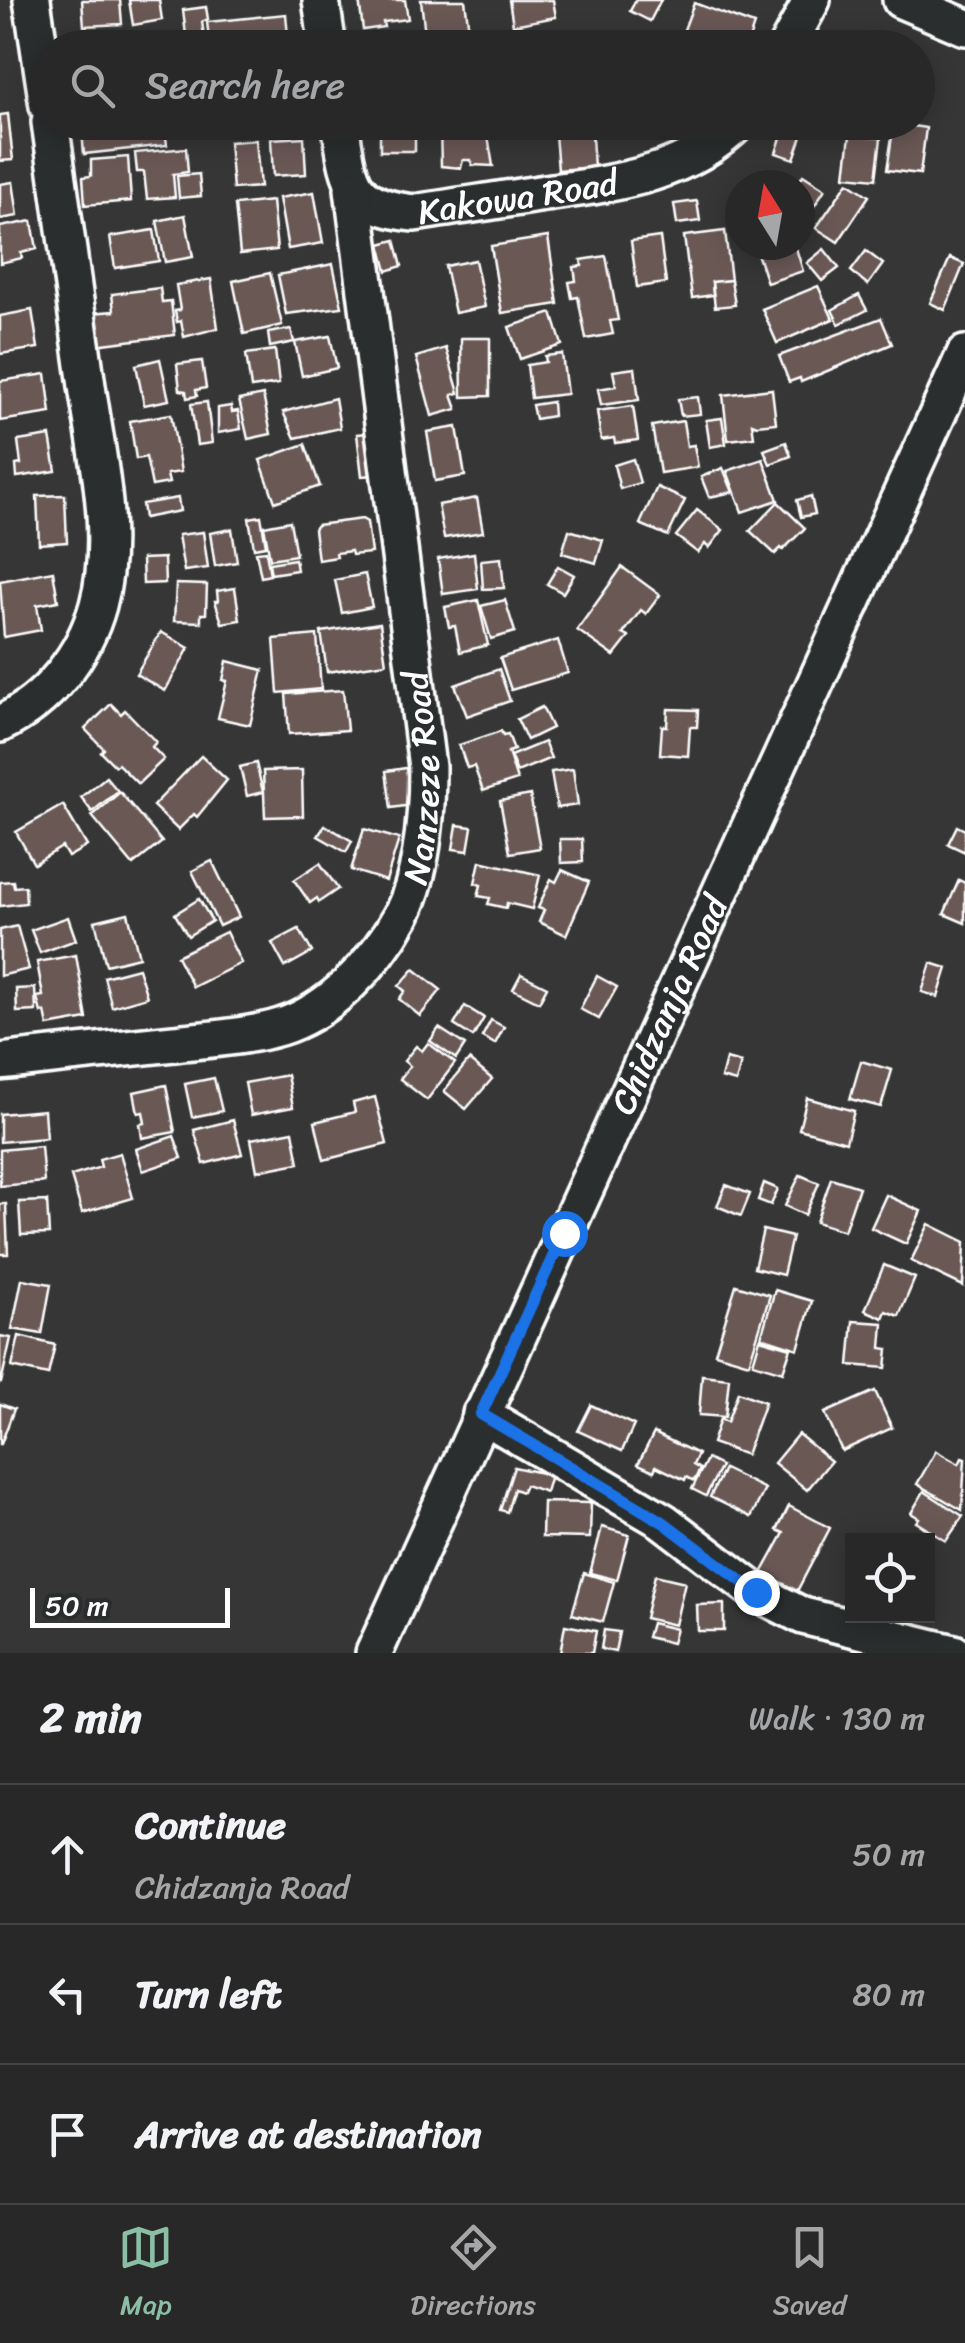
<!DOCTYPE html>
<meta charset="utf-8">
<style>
:root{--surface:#292828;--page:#353434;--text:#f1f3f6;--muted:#a5a6a8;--line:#454445;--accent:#8abfa5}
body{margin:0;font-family:Sriracha,sans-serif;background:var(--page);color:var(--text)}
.controls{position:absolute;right:30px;bottom:30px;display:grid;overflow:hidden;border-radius:0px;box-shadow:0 5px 25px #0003}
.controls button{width:90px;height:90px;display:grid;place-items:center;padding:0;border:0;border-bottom:2px solid var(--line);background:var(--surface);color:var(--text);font:50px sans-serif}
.compass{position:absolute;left:725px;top:170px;width:90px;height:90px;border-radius:50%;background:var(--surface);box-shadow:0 5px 25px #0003;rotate:349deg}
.scale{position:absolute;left:30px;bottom:25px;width:200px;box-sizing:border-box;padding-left:10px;border:5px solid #fff;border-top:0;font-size:28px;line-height:35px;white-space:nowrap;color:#fff;-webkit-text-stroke:8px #2a2d2e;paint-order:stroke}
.stop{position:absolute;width:30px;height:30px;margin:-22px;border:8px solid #1a73e8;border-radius:50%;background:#fff}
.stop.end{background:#1a73e8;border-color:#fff;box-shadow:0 2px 10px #0008}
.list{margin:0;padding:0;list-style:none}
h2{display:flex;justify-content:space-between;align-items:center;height:130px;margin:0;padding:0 40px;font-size:42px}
h2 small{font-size:32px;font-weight:400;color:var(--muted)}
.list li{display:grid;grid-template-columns:65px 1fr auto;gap:30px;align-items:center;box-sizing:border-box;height:140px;padding:0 40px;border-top:2px solid var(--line)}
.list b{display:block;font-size:38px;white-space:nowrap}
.list p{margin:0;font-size:32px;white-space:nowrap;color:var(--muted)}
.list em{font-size:32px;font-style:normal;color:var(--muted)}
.icon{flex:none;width:55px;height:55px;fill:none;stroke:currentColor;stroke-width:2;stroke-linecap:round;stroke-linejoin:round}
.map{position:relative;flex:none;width:965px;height:1653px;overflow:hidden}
.search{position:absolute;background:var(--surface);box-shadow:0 5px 25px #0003;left:30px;right:30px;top:30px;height:110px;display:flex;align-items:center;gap:25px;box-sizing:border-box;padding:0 35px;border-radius:55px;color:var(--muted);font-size:38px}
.sheet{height:550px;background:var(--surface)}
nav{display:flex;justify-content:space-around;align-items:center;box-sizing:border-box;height:140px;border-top:2px solid var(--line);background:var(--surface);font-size:28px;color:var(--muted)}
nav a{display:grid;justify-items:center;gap:5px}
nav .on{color:var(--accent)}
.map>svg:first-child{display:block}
.building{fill:#6b5955;stroke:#fff;stroke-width:2.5}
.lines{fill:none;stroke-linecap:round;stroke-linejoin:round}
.minor-casing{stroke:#fff;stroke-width:42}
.minor{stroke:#2a2d2e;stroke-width:35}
.route{stroke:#1a73e8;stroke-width:12}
.labels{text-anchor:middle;stroke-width:9;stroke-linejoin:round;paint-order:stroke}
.street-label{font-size:35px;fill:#fff;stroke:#2a2d2e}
</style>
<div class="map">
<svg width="965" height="1653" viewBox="0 0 965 1653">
<rect width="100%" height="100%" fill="#373636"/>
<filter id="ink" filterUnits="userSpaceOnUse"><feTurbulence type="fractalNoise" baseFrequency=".01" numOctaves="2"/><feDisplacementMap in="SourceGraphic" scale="20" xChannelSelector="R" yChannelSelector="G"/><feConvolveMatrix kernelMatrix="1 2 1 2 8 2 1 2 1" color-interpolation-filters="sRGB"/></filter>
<g filter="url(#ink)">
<g class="building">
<polygon points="82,0 120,0 122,24 84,26"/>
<polygon points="129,0 159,0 162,20 133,25"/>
<polygon points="359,0 405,0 408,19 383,22 384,27 363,30"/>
<polygon points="421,0 465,0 470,38 426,43"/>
<polygon points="509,0 553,0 556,17 513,25"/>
<polygon points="636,0 661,0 650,21 630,11"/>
<polygon points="694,3 754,25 746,48 688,48 679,43"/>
<polygon points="206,7 208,19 202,22 205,42 187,44 183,10"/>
<polygon points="286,14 289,48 210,48 207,22"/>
<polygon points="8,114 13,160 0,161 0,115"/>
<polygon points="105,122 133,122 139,129 145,122 164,122 167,145 84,154 82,131 93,129 102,137"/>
<rect x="380" y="122" width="35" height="29"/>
<polygon points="554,122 591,122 594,167 558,170"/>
<polygon points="786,122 806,125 794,159 776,153"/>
<polygon points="894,123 926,128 920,174 887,170"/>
<polygon points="440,128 487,130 493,166 472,165 471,160 463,160 461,168 441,166"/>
<polygon points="850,135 881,138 876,179 845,176"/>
<polygon points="304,137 306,174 273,176 271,139"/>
<polygon points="256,140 260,187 233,189 229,142"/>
<polygon points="186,148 188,172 173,174 175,197 147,199 144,172 137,172 135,153"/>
<polygon points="128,157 131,201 85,205 83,177 91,176 91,160"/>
<polygon points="199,174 201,196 179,198 177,176"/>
<polygon points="803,175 825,189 810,213 800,207 800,185 797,185"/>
<polygon points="13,182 18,216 0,219 0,184"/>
<polygon points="848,182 869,196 838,242 816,228"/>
<polygon points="314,192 323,243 288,249 279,198"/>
<polygon points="272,201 277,250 240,254 235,205"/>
<polygon points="697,201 700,221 677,224 674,204"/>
<polygon points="185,215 193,257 165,262 157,221"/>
<polygon points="32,221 37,249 21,253 22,258 0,263 0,227"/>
<polygon points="154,230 159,261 115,268 110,237"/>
<polygon points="725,231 731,280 712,282 713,295 692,298 684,236"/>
<polygon points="548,237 558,304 502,313 491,246"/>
<polygon points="660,237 666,283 637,287 631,241"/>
<polygon points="395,240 402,266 387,271 380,244"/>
<polygon points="774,245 795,245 803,271 767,283 757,253 774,248"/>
<polygon points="824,249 839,268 822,281 807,263"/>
<polygon points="866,251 883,264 868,285 851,271"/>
<polygon points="606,256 618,320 610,321 613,334 586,339 578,297 572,298 569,282 576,281 574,267 582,266 581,260"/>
<polygon points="950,258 964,264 945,310 930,303"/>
<polygon points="475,260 485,307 455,313 445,266"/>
<polygon points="333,264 342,307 286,314 278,275"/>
<polygon points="270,273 282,325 244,334 233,281"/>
<polygon points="211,279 218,328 184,337 181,321 177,322 175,311 180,310 176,285"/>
<polygon points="731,280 735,305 715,307 712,282"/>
<polygon points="818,286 833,319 777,343 762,309"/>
<polygon points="160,288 162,302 171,301 175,335 95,345 91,313 114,311 112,294"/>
<polygon points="859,295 867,310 839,324 832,310"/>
<polygon points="32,310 38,348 0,354 0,316"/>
<polygon points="552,313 562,345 520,359 509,327"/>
<polygon points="881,318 892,344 801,382 800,378 789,382 779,356"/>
<polygon points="291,329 294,342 270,347 268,333"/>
<polygon points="330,336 337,368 302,376 295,342"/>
<polygon points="461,338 490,338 490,396 462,397"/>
<polygon points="446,348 459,393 452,395 457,409 432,416 416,357"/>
<polygon points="275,350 279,384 251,388 246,354"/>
<polygon points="562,354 567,394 531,398 527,365 546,362 545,356"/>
<polygon points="160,359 169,400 144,405 136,365"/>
<polygon points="202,361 206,388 196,390 197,396 187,398 186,391 180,390 177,364"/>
<polygon points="635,368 639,400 601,405 598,389 616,386 613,371"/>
<polygon points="46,374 51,413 0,421 0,381"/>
<polygon points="772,389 776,423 757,425 752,423 754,437 728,440 723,395"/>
<polygon points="263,395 271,434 248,439 239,400"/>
<polygon points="698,397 700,414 681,416 678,399"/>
<polygon points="335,398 340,428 295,438 283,412"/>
<polygon points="207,402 212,443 197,445 191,404"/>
<polygon points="552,402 553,416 535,419 532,405"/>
<polygon points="231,406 232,412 238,411 241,429 218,433 218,408"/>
<polygon points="633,406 638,440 615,443 614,438 601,440 597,411"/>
<polygon points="171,414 181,472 167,474 169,483 152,486 146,457 136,459 130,421"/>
<polygon points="722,418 726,444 710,447 706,420"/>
<polygon points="683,421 687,446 694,445 698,467 660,473 652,426"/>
<polygon points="457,427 465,476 435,481 427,432"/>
<polygon points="368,433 374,475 362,476 357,434"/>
<polygon points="50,436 56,471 17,477 16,465 21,464 18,441"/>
<polygon points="786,442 791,456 770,464 764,450"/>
<polygon points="305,444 320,486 275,502 260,460"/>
<polygon points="633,459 640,483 620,489 614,465"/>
<polygon points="763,459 778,500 742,512 727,471"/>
<polygon points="723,468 733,492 709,497 701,477"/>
<polygon points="657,487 685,500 668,536 640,524"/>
<polygon points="65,495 67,542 39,544 37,496"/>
<polygon points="811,496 815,514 801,517 797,500"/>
<polygon points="178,498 180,511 144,518 142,504"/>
<polygon points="477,498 483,532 444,538 438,505"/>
<polygon points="778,502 805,528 783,550 781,548 775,554 750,531"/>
<polygon points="697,510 723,530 709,548 705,544 698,553 676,536"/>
<polygon points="261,516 266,546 254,548 249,518"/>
<polygon points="362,519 367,522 371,553 352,555 351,551 336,553 337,557 318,560 314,529 317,525"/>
<polygon points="290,521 296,555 270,559 264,526"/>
<polygon points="232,529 237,562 215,566 210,533"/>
<polygon points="569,530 603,540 596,563 562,553"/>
<polygon points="203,532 208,568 184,571 178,535"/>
<polygon points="266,551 270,575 261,577 256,552"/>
<polygon points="474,553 478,589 443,594 438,559"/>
<polygon points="164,558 165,583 143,584 142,559"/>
<polygon points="501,558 504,588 483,589 481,560"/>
<polygon points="295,559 297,570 271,574 269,563"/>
<polygon points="558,566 574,575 563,593 547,584"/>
<polygon points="622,567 660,595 646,614 641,610 623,634 629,637 614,656 577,630"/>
<polygon points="53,571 58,601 37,605 41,630 4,637 0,581"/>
<polygon points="365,574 372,607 342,613 335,580"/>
<polygon points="176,584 207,585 206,614 201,614 201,622 174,621"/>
<polygon points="235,588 240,620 222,623 215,601 218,601 217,591"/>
<polygon points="478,600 488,645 460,652 455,626 449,627 445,607"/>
<polygon points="505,600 515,632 491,639 481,606"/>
<polygon points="380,623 386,663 327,672 321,632"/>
<polygon points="161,632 189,648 165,691 136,674"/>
<polygon points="317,635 321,689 278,693 274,639"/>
<polygon points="558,640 568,673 511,690 500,658"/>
<polygon points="227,661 263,670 250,725 218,718 227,681 223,680"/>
<polygon points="499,669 510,701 467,716 455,685"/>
<polygon points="343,690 347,730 289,734 286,694"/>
<polygon points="111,704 121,714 125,710 156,742 152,747 164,759 138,784 118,764 115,766 101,752 104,749 85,729"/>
<polygon points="542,707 552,728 527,740 517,719"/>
<polygon points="668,709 698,710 697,727 690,727 688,756 660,754 662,726 667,726"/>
<polygon points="501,731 503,735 508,734 514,750 508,752 517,780 483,791 474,766 467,768 459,745"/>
<polygon points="544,742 551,758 517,772 510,756"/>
<polygon points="201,756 227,780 197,817 194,814 178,830 153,806"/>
<polygon points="256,763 263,792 247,796 240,767"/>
<polygon points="406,768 412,805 391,808 386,771"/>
<polygon points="573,769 578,805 557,808 551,772"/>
<polygon points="302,770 303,816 265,817 263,771"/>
<polygon points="106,777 118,791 92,812 81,797"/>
<polygon points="120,792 162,842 133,865 92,816"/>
<polygon points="530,795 540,848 510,853 500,801"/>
<polygon points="63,805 87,846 68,857 62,847 34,864 16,832"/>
<polygon points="325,825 352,841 346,852 318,836"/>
<polygon points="457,825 472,827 468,851 453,849"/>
<polygon points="957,826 965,830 965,852 948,844"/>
<polygon points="364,829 399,839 386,881 351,870"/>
<polygon points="560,839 582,839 583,862 561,863"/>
<polygon points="212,861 239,917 219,926 192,871"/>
<polygon points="480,861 540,875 532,909 507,903 506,908 488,904 490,898 478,896 481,885 475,883"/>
<polygon points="320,863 338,889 319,902 317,898 310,903 294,880"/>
<polygon points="562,870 589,882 566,935 539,922 544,910 538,908 551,879 556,882"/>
<polygon points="959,880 965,883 965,923 944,914"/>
<polygon points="13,881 14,887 25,886 26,903 0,906 0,882"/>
<polygon points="199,899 212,921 188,936 175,914"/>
<polygon points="128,913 139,957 106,965 95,921"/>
<polygon points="68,917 76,940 40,953 31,930"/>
<polygon points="17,926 29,969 0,976 0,930"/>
<polygon points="299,929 312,952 285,967 272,943"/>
<polygon points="226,932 241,963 193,987 177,956"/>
<polygon points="76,955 87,1019 48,1026 45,1012 41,1013 37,997 43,996 37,962"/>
<polygon points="931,963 947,968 938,997 922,992"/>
<polygon points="138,968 147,997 112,1007 104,977"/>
<polygon points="414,969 441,990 420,1016 399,999 405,991 399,986"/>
<polygon points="521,974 547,987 539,1002 513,989"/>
<polygon points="597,976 617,987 599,1019 580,1009"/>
<polygon points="35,988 36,1011 17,1012 16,989"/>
<polygon points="465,1006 484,1018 473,1037 454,1025"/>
<polygon points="491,1020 504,1027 495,1044 482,1037"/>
<polygon points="439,1028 465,1045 456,1059 430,1041"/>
<polygon points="428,1043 455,1063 427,1100 400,1079 410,1066 404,1061 416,1046 422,1051"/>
<polygon points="726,1059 741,1063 736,1082 721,1078"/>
<polygon points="469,1060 492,1079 466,1109 444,1091"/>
<polygon points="861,1061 892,1070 881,1107 850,1099"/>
<polygon points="287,1075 293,1107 251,1115 245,1083"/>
<polygon points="214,1078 222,1111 192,1117 185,1084"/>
<polygon points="166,1085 175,1132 142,1138 140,1124 145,1123 143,1112 138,1113 134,1092"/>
<polygon points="375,1097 387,1144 324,1160 315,1122 355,1112 353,1103"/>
<polygon points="807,1098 854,1111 846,1142 799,1129"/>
<polygon points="44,1110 46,1138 0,1142 0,1114"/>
<polygon points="233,1120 242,1154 204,1164 194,1130"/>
<polygon points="293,1131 299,1163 257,1171 251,1139"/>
<polygon points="174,1136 182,1158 143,1171 136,1149"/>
<polygon points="41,1146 44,1182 0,1186 0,1150"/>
<polygon points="120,1153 133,1198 82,1213 71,1176 101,1167 99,1159"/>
<polygon points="800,1175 819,1183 805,1215 785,1206"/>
<polygon points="831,1178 859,1187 844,1231 816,1222"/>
<polygon points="764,1183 778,1189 771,1205 758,1200"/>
<polygon points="726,1185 750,1194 741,1216 717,1206"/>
<polygon points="886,1195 921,1211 906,1244 871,1228"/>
<polygon points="47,1201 49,1234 21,1235 19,1202"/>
<polygon points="0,1204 6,1204 8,1254 0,1254"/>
<polygon points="929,1224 965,1242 963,1286 911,1261"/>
<polygon points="763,1230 792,1237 783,1275 754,1268"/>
<polygon points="884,1265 915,1278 899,1316 886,1311 883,1318 865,1310"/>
<polygon points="22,1279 51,1284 42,1334 12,1329"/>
<polygon points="736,1285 770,1295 749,1363 715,1353"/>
<polygon points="775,1290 812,1301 798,1349 761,1337"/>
<polygon points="853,1321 883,1323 881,1348 888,1349 886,1368 849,1365"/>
<polygon points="0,1336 11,1338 1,1383 0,1383"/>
<polygon points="19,1336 55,1345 48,1375 12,1367"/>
<polygon points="760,1339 791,1348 783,1372 753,1363"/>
<polygon points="702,1375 729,1378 725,1417 699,1415"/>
<polygon points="875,1391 892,1428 842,1451 825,1413"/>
<polygon points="738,1392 765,1402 746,1455 712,1443 720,1419 727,1422"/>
<polygon points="0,1404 14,1409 1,1444 0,1444"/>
<polygon points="591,1405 634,1425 622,1451 578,1431"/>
<polygon points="654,1433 698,1454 693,1465 700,1469 694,1481 686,1477 685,1480 656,1466 654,1471 638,1464"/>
<polygon points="798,1434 831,1461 807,1490 774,1463"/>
<polygon points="936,1451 959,1464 962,1458 965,1459 962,1510 917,1484"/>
<polygon points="707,1459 721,1466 706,1496 692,1489"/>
<polygon points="514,1467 551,1475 546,1492 525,1485 522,1492 514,1489 507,1512 500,1510"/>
<polygon points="724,1469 765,1489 751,1517 710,1497"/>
<polygon points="924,1491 963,1516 946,1541 916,1522 919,1518 911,1513"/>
<polygon points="543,1502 591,1503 590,1538 542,1537"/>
<polygon points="789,1506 830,1528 796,1593 761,1575 784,1533 777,1530"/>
<polygon points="602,1527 629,1535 617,1580 590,1573"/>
<polygon points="584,1573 614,1582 603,1622 572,1614"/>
<polygon points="655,1575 685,1582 675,1625 645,1618"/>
<polygon points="724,1604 724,1631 698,1631 697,1605"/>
<polygon points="651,1623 676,1629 672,1643 647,1637"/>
<polygon points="565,1625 596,1631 592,1653 560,1653"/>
<polygon points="604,1630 619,1632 615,1652 601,1649"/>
</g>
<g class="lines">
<g class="minor-casing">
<g id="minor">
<polyline points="32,0 48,106"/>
<polyline points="321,0 328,48"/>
<polyline points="901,0 965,27"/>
<polyline points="786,48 812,0"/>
<path id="s1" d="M340,122c9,58 8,84 74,91 44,-7 88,-13 131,-20 71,-10 141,-18 194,-71"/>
<path d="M0,724c48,-23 84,-68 98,-119 19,-70 -1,-149 -11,-219 -12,-88 -25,-176 -37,-264"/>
<path id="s2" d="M0,1062c58,-7 116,-13 174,-19 35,-4 73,-6 106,-16 51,-16 96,-65 121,-111 22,-42 26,-103 26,-149l-74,-578"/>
<polyline points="481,1414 663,1521 756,1592 803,1616 954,1653"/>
<path id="s3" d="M374,1653l591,-1299"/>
</g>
</g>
<use href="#minor" class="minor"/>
</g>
</g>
<g class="lines" filter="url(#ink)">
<polyline class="route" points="564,1233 481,1414 663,1522 756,1592"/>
</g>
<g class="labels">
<g class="street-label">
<text dy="12" stroke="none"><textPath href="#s1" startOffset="238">Kakowa Road</textPath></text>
<text dy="12" stroke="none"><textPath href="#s2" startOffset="592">Nanzeze Road</textPath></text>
<text dy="12" stroke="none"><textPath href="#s3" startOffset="712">Chidzanja Road</textPath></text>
</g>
</g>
</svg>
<div class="controls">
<button><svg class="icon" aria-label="locate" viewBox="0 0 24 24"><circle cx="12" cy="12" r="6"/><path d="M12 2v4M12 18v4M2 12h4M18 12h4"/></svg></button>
</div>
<svg class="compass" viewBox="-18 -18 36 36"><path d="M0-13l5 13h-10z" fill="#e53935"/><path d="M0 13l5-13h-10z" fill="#a5a6a8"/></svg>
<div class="scale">50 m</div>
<div class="stop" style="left:564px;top:1233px"></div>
<div class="stop end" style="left:756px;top:1592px"></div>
<div class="search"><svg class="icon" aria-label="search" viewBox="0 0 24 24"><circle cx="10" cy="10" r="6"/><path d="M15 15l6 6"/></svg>Search here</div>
</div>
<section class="sheet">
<h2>2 min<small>Walk · 130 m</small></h2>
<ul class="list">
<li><svg class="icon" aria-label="ahead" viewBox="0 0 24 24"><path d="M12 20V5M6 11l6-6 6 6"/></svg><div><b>Continue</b><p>Chidzanja Road</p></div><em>50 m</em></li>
<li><svg class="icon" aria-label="left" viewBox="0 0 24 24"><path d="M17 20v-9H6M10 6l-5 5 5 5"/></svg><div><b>Turn left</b></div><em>80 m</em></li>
<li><svg class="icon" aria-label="arrive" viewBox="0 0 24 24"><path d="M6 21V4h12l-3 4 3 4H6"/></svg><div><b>Arrive at destination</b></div></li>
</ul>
</section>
<nav>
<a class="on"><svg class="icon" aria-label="map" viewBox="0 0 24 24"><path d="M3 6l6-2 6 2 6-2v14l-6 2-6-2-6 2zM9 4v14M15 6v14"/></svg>Map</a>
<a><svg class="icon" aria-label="directions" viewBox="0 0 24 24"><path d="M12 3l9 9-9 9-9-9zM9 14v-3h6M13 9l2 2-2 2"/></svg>Directions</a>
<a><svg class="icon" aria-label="saved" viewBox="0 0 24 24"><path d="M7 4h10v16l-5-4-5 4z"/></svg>Saved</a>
</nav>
